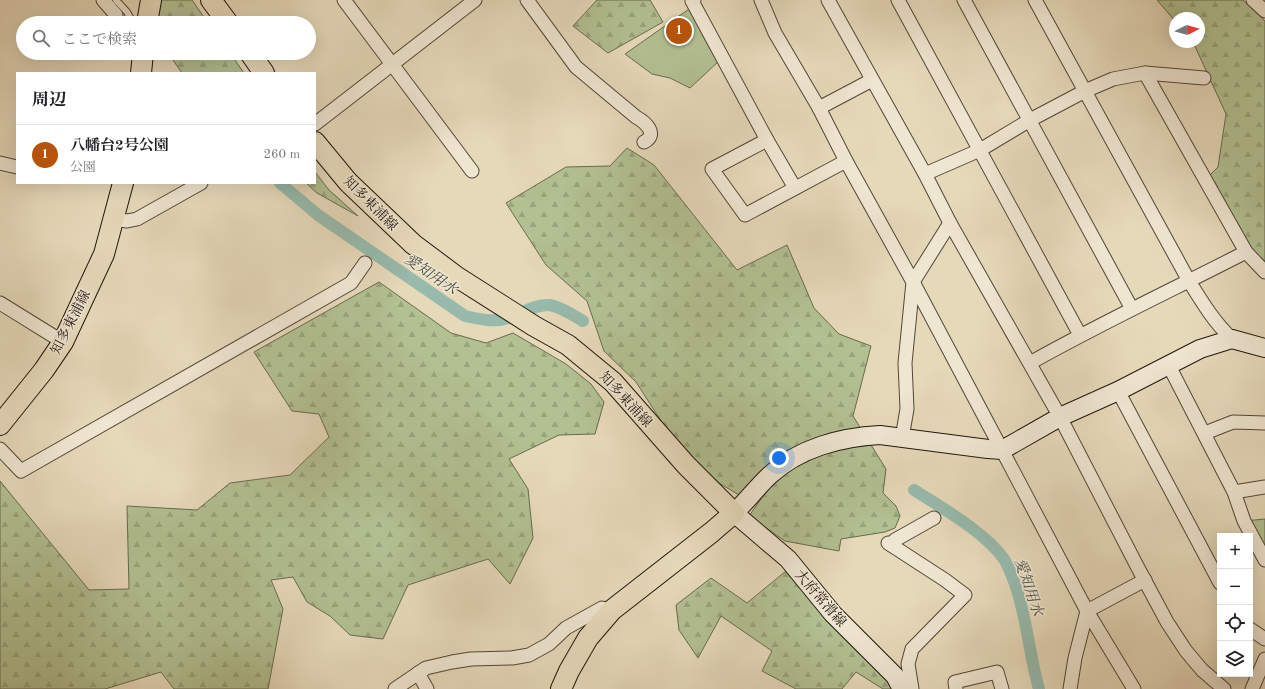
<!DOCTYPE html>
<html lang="ja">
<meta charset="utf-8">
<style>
:root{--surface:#fff;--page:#f2f2f2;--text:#202124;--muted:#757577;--line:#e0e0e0;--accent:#b45309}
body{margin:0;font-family:"Old Standard TT","Noto Serif JP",serif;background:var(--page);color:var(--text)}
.controls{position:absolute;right:12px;bottom:12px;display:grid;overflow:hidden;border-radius:0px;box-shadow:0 4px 16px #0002}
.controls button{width:36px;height:36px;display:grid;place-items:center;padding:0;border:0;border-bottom:1px solid var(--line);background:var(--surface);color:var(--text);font:20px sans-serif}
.compass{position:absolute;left:1169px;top:12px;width:36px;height:36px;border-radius:50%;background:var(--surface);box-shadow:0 4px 16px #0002;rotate:84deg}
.you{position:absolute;left:779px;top:458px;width:14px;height:14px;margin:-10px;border:3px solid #fff;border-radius:50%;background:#1a73e8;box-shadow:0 0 0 6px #1a73e833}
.badge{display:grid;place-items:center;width:26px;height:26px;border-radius:50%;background:var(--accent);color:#fff;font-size:13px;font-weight:700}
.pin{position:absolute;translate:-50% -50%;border:2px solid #fff;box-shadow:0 1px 4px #0006}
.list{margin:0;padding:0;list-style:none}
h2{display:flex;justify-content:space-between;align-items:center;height:52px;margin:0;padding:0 16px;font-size:17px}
h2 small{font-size:13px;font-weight:400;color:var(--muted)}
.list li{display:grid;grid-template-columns:26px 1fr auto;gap:12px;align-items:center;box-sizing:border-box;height:60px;padding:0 16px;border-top:1px solid var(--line)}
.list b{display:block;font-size:15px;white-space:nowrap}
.list p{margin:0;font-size:13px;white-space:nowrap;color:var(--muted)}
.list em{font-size:13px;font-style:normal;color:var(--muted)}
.icon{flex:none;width:22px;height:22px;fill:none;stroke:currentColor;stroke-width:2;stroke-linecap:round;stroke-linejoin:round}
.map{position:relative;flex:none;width:1265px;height:689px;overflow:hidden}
.search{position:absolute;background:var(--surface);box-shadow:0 4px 16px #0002;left:16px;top:16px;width:300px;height:44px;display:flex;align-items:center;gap:10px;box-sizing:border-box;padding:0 14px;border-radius:22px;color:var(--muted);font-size:15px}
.panel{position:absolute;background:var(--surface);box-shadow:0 4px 16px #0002;left:16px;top:72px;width:300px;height:112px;border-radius:0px}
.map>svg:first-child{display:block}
.forest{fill:url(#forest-firs);stroke:#696a50}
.green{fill:#b2c092;stroke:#696a50}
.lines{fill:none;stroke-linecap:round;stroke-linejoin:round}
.canal{stroke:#97baac;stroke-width:12}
.lane-casing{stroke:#524638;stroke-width:8}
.street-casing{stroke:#524638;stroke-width:15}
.secondary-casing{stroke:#20150d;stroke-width:20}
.primary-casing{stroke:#20150d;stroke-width:22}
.lane{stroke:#efe6d2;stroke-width:6}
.street{stroke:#efe6d2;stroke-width:13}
.secondary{stroke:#efe6d2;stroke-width:18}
.primary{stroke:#e6d9ba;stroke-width:20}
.labels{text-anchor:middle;stroke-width:3;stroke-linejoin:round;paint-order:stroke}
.street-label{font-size:14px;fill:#20150d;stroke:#efe6d2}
.water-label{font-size:15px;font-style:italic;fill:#4a4f45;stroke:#efe6d2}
</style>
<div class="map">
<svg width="1265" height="689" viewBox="0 0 1265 689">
<defs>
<pattern id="forest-firs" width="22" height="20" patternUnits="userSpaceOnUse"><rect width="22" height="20" fill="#b2c092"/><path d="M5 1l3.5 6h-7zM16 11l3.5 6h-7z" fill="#99a47d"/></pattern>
</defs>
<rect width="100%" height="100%" fill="#e6d9ba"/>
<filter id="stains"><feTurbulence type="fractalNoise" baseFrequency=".005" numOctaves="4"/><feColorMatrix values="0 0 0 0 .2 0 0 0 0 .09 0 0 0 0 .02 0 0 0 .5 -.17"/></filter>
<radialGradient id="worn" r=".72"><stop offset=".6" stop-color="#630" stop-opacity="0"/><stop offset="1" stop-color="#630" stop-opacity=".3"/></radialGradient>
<g class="forest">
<polygon points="161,0 192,0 208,23 157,23"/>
<polygon points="597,0 650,0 663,22 608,53 573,26"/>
<polygon points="1157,0 1243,0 1265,21 1265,261 1250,249 1210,175 1218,167 1226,114 1193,42 1199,42 1199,18 1175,18 1175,21"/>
<polygon points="168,53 230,53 244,73 182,73"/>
<polygon points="627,148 654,165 737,270 787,245 814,308 839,334 871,346 853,416 886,469 883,493 896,506 900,516 895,528 885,532 841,539 839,551 785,541 749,516 771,485 739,495 719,483 676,444 636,382 604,351 587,301 546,265 506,203 566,167 610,166"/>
<polygon points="315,172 329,190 358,216 317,193 306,183 315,183"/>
<polygon points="379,282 451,333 486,343 513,333 566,364 591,384 604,402 595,434 559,435 509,459 528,489 533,538 510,584 488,559 408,585 383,639 350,635 330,616 307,602 293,577 271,580 283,609 268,689 174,689 161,672 105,689 0,689 0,481 89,590 129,589 127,506 197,510 230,483 290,475 329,437 319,414 292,411 254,352"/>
<polygon points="786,571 829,618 898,689 883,689 856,672 842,689 796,689 762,671 772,651 721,616 698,658 679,630 676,605 711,578 747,603"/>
</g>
<g class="green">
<polygon points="689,9 719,61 690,88 670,78 652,74 625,54"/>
<polygon points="1265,519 1265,559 1244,521"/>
</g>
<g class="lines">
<g class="canal">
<path d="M280,183l38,32 147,101c14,3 29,7 43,2 13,-4 27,-14 42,-13 11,2 23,10 33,16"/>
<path d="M914,490c28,18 71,42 90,69 5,8 8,17 11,25 12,34 14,70 24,105"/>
</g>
<g class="lane-casing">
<polyline id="lane" points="116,0 127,12 133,23"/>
</g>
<g class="street-casing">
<g id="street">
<polyline points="103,0 116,15"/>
<polyline points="344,0 472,171"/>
<path d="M527,0l49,67 60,50c9,5 23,17 8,25"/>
<polyline points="694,0 692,1 767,140 712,169 745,215 846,161"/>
<polyline points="761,0 775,33 819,108 846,161 913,282 1002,450 1087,611 1134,689"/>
<polyline points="828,0 925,174 950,223 1060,417 1137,566 1167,622 1186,651 1202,670 1224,689"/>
<polyline points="898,0 1080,335"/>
<polyline points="964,0 1132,309"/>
<path d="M1035,0l154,281c13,21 25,41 43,58"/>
<polyline points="1253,0 1265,11"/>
<polyline points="1145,73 1204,78"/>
<polyline points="819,108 872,80"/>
<polyline points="315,124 475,0"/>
<polyline points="767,140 795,188"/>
<polyline points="0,163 17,167"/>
<polyline points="925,174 980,150 1030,120 1085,91 1113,79 1145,73 1246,252 1265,272"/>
<polyline points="113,219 127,221 137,219 201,183"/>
<polyline points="0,303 63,342"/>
<path d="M1030,363c71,-40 144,-74 216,-111"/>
<polyline points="1168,364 1234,492 1244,521 1265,560"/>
<polyline points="1118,391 1220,583"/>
<polyline points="1205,433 1233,422 1265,423"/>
<polyline points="902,438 907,409 905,363 913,282 950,223"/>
<polyline points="0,449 21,471 351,283 365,263"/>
<polyline points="1234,492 1265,487"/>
<polyline points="888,543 945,580 965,595 912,649 908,664 912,689"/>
<polyline points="891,545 895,540 934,518"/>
<polyline points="1250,629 1265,639"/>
<polyline points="418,673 427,689"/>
<polyline points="395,689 426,668 452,662 471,659 512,658 529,655 549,644 566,628 602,608 612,610"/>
<polyline points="956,689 955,682 997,672 1002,689"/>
<polyline points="1070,689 1075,658 1087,611 1145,580"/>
<polyline points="1252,689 1265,659"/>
</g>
</g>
<g class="secondary-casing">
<path id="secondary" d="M902,689l-7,-13 -62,-62 -45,-55 -54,-46c13,-12 23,-26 36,-38 29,-27 71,-38 110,-40l108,14 14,1 58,-33 58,-26 82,-42 32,-10 33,9"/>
</g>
<g class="primary-casing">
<g id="primary">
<polyline points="211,0 228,23"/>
<polyline points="147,23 151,0"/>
<polyline points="250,53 264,73"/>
<polyline points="141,73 143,53"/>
<polyline points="315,142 348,182 413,244 457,277 534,326 568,345 613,382 686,465 734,513 712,532 612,610 588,638 569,671 561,689"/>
<polyline points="0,425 44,370 63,342 104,254 123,183"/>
</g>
</g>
<use href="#lane" class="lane"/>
<use href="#street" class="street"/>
<use href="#secondary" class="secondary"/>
<use href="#primary" class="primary"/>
</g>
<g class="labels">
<g class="street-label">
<text transform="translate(371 203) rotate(45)" y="5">知多東浦線</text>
<text transform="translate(70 322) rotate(-63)" y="5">知多東浦線</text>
<text transform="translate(626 399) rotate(47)" y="5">知多東浦線</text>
<text transform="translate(821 598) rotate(49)" y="5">大府常滑線</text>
</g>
<g class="water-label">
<text transform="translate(431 274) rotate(34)" y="5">愛知用水</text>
<text transform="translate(1029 587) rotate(71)" y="5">愛知用水</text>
</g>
</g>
<rect width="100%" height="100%" filter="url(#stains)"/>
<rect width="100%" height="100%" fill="url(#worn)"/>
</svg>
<div class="controls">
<button>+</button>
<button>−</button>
<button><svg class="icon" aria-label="locate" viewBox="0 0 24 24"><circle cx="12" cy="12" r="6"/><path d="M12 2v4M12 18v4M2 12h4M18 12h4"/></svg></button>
<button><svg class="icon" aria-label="layers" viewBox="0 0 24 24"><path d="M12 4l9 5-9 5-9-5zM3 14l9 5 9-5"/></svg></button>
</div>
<svg class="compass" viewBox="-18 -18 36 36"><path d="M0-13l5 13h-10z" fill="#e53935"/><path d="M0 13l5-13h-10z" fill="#757577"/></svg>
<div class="you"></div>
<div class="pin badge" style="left:679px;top:31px">1</div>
<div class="search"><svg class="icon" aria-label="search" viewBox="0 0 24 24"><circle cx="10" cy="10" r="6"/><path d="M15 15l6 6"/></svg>ここで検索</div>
<section class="panel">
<h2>周辺<small></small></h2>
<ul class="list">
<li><span class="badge">1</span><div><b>八幡台2号公園</b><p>公園</p></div><em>260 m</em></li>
</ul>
</section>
</div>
